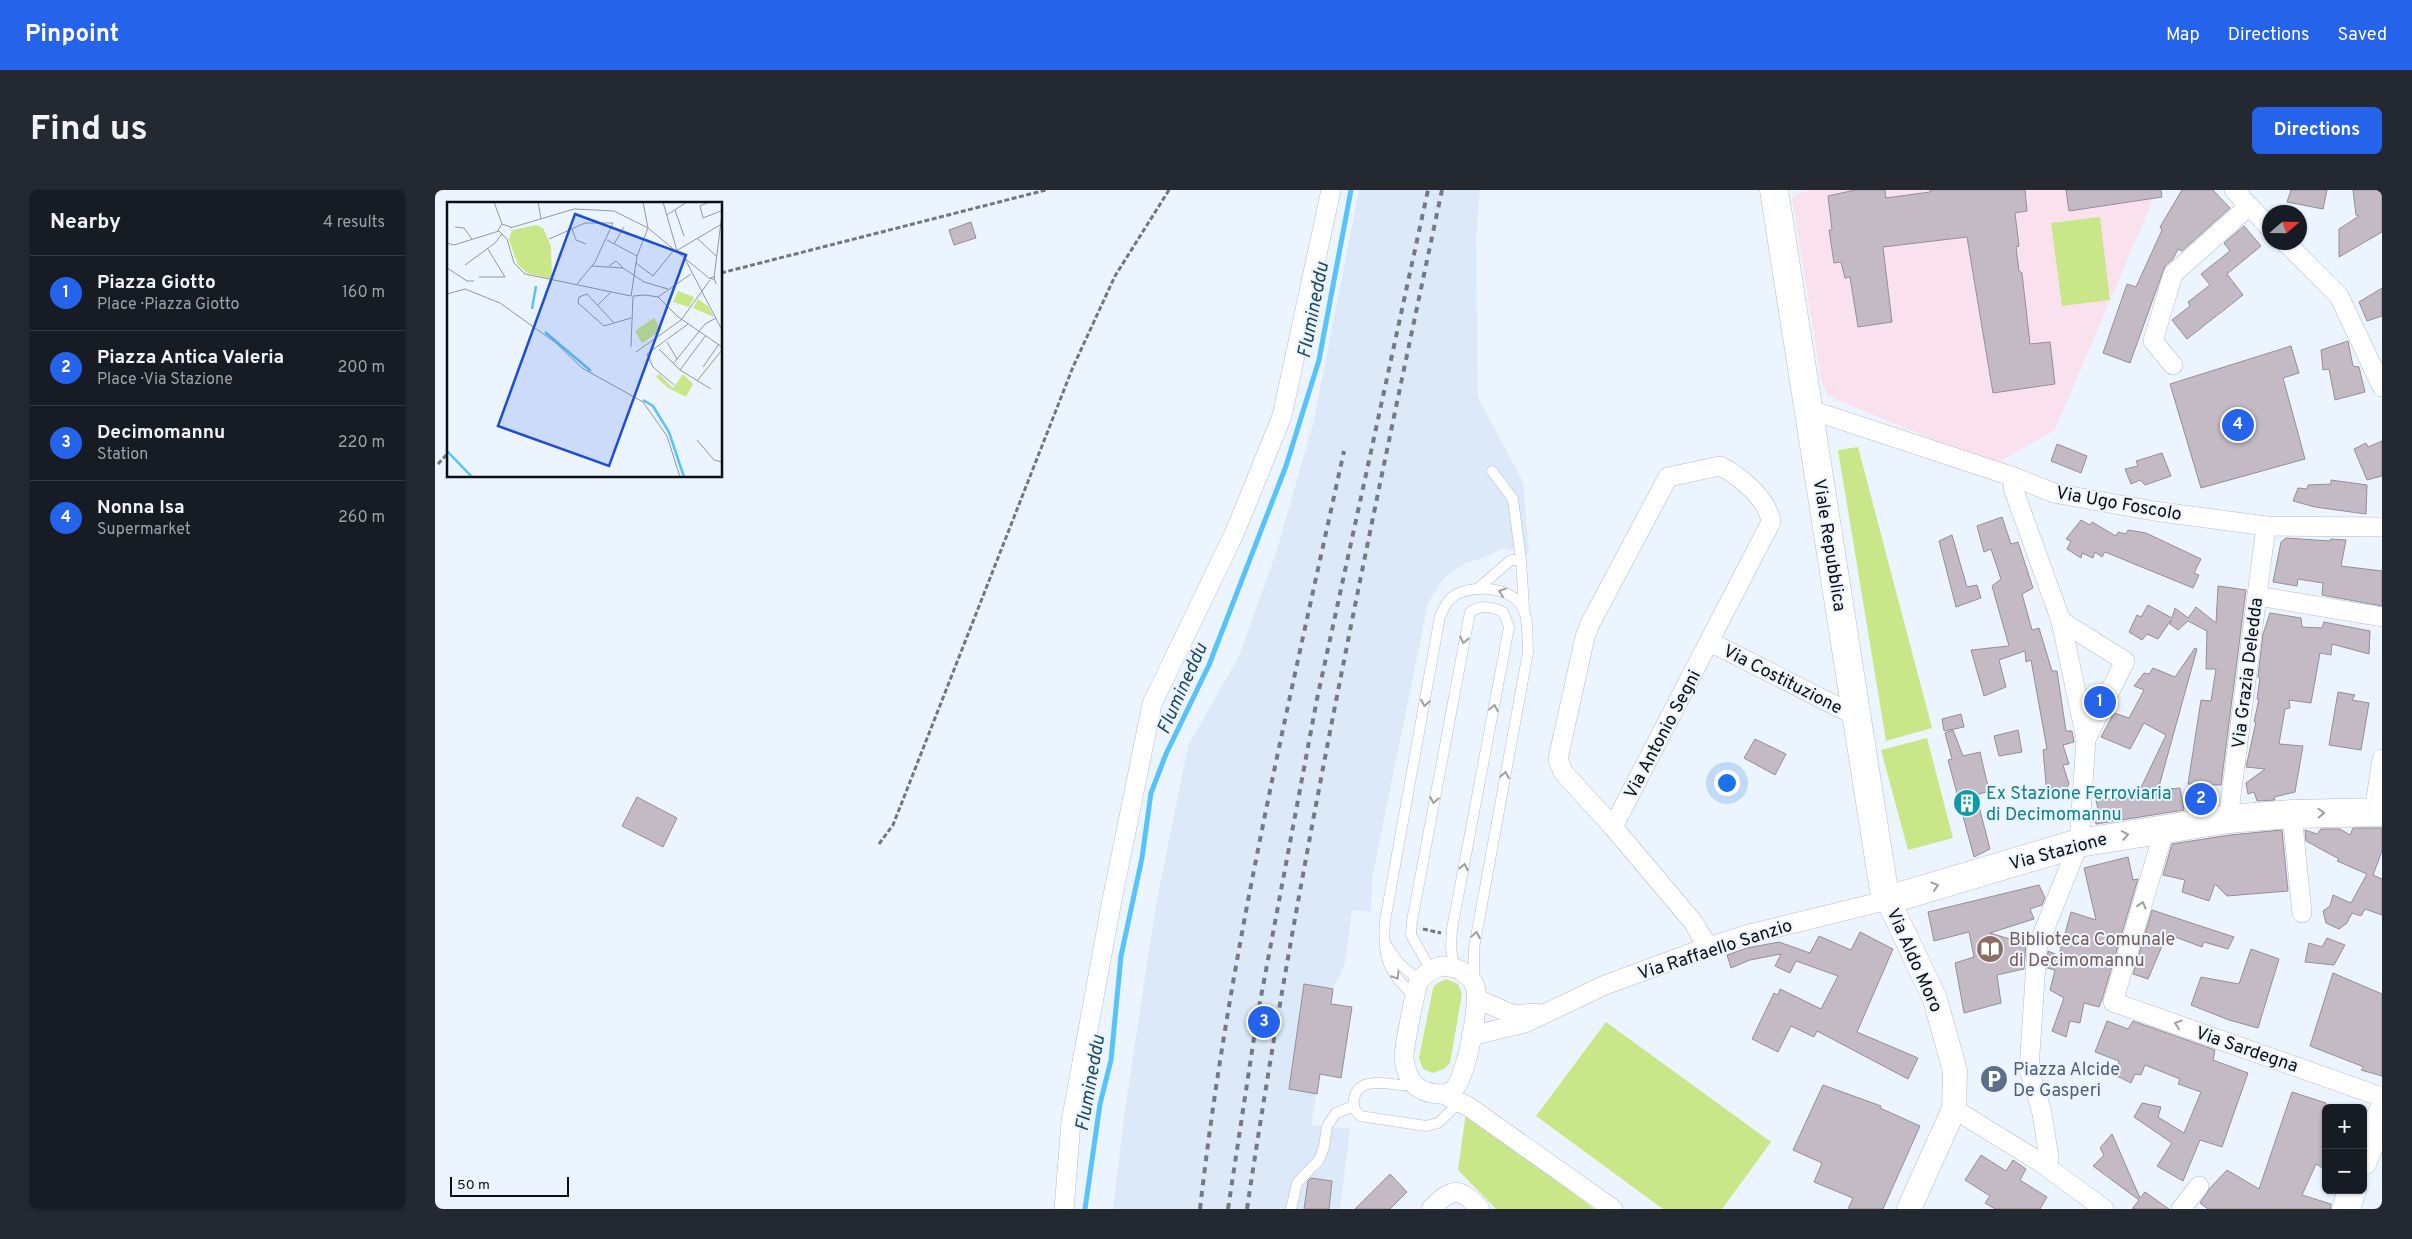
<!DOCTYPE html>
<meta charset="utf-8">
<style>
:root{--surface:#171b24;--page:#242831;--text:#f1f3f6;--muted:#9ea1a6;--line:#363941;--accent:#2563eb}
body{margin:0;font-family:Overpass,sans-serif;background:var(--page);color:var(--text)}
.controls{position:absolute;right:15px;bottom:15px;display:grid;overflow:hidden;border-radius:8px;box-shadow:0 1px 4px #0004}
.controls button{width:45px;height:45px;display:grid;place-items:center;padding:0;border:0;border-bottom:1px solid var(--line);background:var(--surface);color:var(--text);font:25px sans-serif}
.compass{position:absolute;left:1827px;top:15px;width:45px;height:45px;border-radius:50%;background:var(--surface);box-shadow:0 1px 4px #0004;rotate:70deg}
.scale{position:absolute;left:15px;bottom:12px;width:119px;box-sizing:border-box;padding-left:5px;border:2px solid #0c0f12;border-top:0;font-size:14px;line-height:18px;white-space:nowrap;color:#0c0f12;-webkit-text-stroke:4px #ecf4ff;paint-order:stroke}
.you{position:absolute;left:1291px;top:592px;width:18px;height:18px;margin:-12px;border:4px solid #fff;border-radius:50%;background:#1a73e8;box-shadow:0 0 0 8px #1a73e833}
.badge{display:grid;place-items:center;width:32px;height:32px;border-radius:50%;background:var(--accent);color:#fff;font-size:16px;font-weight:700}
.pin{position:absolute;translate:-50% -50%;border:2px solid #fff;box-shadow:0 1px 5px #0006}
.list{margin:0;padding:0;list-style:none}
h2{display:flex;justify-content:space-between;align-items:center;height:65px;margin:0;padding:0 20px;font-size:21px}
h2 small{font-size:16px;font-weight:400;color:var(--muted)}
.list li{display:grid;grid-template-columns:32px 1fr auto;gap:15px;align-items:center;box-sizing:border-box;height:75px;padding:0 20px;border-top:1px solid var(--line)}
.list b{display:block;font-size:19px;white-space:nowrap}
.list p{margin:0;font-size:16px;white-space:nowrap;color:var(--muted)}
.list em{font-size:16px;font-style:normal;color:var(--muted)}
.map{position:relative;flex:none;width:1947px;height:1019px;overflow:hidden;border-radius:8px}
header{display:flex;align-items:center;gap:30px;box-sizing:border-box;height:70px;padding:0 25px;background:var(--accent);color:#fff}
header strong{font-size:24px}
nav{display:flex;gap:28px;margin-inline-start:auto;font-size:18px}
.intro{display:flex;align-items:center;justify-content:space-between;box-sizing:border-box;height:120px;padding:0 30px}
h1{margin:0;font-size:35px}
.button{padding:12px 22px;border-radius:8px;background:var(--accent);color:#fff;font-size:18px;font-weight:700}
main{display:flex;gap:30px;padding:0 30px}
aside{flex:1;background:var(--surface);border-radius:8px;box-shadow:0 1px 4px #0004}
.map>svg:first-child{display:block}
.built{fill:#dce9f9}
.education{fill:#f9e2ee}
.green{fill:#c9e788}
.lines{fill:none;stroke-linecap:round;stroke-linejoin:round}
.stream{stroke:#57c3fb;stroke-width:5}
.building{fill:#c3bac4;stroke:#968e97}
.service-casing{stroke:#b5bcc6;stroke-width:11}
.minor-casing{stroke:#b5bcc6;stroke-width:20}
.tertiary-casing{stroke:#b5bcc6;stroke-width:25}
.secondary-casing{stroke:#b5bcc6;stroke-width:29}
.path{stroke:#71777d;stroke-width:3;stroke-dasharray:5 2.5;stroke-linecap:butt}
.service{stroke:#fff;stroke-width:10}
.minor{stroke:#fff;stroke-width:19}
.tertiary{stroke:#fff;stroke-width:24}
.secondary{stroke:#fff;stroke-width:28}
.rail{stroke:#747a80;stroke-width:4;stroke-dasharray:6 6;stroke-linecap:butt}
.oneway{stroke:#9e9fa0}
.labels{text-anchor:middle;stroke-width:4;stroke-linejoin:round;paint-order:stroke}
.street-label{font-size:18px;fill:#0c0f12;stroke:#ecf4ff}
.culture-label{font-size:18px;fill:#0d838f;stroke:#ecf4ff;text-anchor:start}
.education-label{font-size:18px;fill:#785e54;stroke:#ecf4ff;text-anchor:start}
.service-label{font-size:18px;fill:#4e5e75;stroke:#ecf4ff;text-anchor:start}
.water-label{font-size:19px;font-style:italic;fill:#1d4a61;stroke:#ecf4ff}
.inset-river{fill:none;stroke:#57c3fb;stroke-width:2.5}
.inset-road{fill:none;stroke:#9298a0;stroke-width:1}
.view{fill:#1d4ed8;fill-opacity:0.15;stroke:#1d4ed8;stroke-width:2.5}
.inset-edge{fill:none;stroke:#0c0f12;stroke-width:2.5}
</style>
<header>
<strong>Pinpoint</strong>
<nav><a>Map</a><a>Directions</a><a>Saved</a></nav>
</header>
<div class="intro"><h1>Find us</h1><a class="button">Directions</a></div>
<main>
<aside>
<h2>Nearby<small>4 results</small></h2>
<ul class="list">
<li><span class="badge">1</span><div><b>Piazza Giotto</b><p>Place · Piazza Giotto</p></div><em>160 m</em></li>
<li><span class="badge">2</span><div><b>Piazza Antica Valeria</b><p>Place · Via Stazione</p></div><em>200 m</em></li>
<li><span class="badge">3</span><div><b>Decimomannu</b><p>Station</p></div><em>220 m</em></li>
<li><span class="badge">4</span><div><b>Nonna Isa</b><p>Supermarket</p></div><em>260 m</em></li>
</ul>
</aside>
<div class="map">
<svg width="1947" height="1019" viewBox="0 0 1947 1019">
<rect width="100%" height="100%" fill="#ecf4ff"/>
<polygon class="built" points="924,0 1045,0 1041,50 1043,207 1088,292 1094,365 1067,358 1056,365 1031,373 1008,389 993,413 937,689 936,722 917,720 910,774 898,799 896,814 917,817 906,888 885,884 876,935 915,939 905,1019 678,1019 690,920 720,720 753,556 804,466 842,360 879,230"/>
<polygon class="education" points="1373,0 1722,0 1620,240 1559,275 1393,206 1386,190 1357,7"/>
<g class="green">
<polygon points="1665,27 1675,110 1627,116 1616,33"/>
<polygon points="1423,257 1497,538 1451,551 1403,260"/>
<polygon points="1492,548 1518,648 1473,660 1446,560"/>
<polygon points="1011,789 1023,794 1027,804 1015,873 1009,879 998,883 988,879 984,868 998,798 1001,794"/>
<polygon points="1171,832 1336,952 1287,1019 1228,1019 1101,926"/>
<polygon points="1031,922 1159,1019 1061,1019 1023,980"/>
</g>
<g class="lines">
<polyline class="stream" points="650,1019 665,914 676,870 686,766 707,668 716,603 731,564 774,475 851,276 884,170 916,0"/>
</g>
<g class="building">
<polygon points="1420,0 1450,0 1451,8 1495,2 1495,0 1590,0 1592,21 1580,23 1584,56 1581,57 1584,81 1587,83 1595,154 1615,152 1620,194 1558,203 1532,47 1448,57 1457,132 1423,137 1415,87 1410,88 1406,72 1399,73 1394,40 1397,40 1393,6"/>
<polygon points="1631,0 1726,0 1727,7 1634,21"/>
<polygon points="1747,0 1778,0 1795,18 1747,61 1743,59 1738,69 1730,76 1695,173 1668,163 1692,94 1701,97 1727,40 1725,37"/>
<polygon points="1856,0 1892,0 1888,19 1852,12"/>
<polygon points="1918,0 1947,0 1947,42 1904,67 1904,39 1924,26 1921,25"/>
<polygon points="536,32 541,48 519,55 514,40"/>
<polygon points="1809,36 1826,56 1792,84 1808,105 1752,149 1737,130 1755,116 1753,112 1775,95 1766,84 1795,61 1789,53"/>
<polygon points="1947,98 1947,126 1932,131 1924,112"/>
<polygon points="1913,151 1918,176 1924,177 1930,202 1900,210 1894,179 1888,180 1886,160"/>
<polygon points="1856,156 1864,183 1848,188 1870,269 1766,298 1735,194"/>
<polygon points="1947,251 1947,286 1932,290 1919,259 1931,253 1933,257"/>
<polygon points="1622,254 1652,266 1646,283 1616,271"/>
<polygon points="1727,263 1736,286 1710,295 1705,290 1696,294 1690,279 1703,276 1701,271"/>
<polygon points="1896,290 1932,295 1931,324 1880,317 1858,311 1863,298 1872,299 1873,295 1896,294"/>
<polygon points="1567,327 1576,354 1583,352 1598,398 1587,404 1597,440 1604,438 1617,481 1622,481 1631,541 1637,541 1639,552 1628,555 1634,574 1628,575 1634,594 1628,605 1623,602 1612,605 1608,560 1612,559 1596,470 1591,472 1590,461 1564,470 1571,497 1549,506 1536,460 1574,456 1557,396 1566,389 1556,359 1549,362 1542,336"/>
<polygon points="1646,330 1655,335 1657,332 1681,346 1683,342 1691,344 1693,340 1711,343 1766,369 1759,383 1764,385 1758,398 1670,362 1667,367 1660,362 1658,368 1647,363 1646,368 1632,359 1636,351 1631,349"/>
<polygon points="1517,345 1532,397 1542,395 1546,408 1521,417 1504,351"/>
<polygon points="1851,348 1895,351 1896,349 1911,350 1906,376 1947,381 1947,416 1887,405 1888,393 1863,389 1862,396 1838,392 1846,352"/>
<polygon points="1783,396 1811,400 1786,595 1753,594 1766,510 1776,511 1781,479 1771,479 1772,441 1753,431 1743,440 1735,434 1736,430 1723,449 1712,444 1707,450 1694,442 1702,425 1706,427 1713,415 1737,428 1740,418 1753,428 1761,417 1781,433"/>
<polygon points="1835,423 1866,428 1867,437 1887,438 1889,432 1935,441 1934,464 1897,454 1896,465 1885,463 1876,513 1854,510 1855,518 1850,519 1844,554 1868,556 1860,602 1839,607 1840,610 1822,611 1819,602 1813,604 1811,593 1830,579 1811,577 1821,532 1819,532 1824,509 1822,509 1825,488 1823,487 1828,444"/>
<polygon points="1760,458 1762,459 1723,600 1745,598 1749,620 1661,634 1659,619 1663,619 1661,610 1690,608 1692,604 1701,608 1731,545 1709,533 1695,559 1666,547 1679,523 1694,528 1709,500 1699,496 1709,483 1714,484 1718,478 1740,487"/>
<polygon points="1903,502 1920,505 1917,510 1934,513 1926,560 1894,555"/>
<polygon points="1526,524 1529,537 1509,541 1507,529"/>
<polygon points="1518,540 1528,566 1545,562 1554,601 1541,605 1555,659 1539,667 1513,570 1517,569 1510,543"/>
<polygon points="1583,540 1587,562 1564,566 1559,546"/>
<polygon points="1320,549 1351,564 1340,585 1309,568"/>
<polygon points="202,607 242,628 228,657 187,636"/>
<polygon points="1918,638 1947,638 1947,661 1938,685 1947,689 1947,725 1930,719 1926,726 1917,723 1912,733 1904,739 1891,733 1888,721 1895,716 1898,705 1916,713 1932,684 1902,671 1904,669 1871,651 1870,640 1882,644 1886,639 1905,639 1915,645"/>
<polygon points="1847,640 1853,701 1792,706 1780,694 1774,711 1747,702 1750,690 1728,685 1737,654 1795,645"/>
<polygon points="1693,667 1698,690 1703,689 1667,810 1664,817 1649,813 1645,833 1635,831 1631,847 1617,841 1629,808 1615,800 1620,780 1612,778 1613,761 1620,764 1621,776 1636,722 1661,730 1649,678"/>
<polygon points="1604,695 1610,708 1607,715 1595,719 1599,729 1555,743 1591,754 1589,779 1562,785 1566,813 1529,823 1520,773 1539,767 1534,742 1499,751 1493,722"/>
<polygon points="1717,720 1799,747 1793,759 1769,752 1767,757 1732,744 1713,789 1698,784"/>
<polygon points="1425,742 1458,759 1422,842 1483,868 1473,889 1382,841 1379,847 1356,836 1343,862 1317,849 1339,803 1343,805 1345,799 1386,819 1403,786 1361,771 1355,783 1340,776 1346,764 1315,770 1296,778 1292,765 1312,758 1344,752 1375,763 1384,746 1416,760"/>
<polygon points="1892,748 1910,755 1899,775 1870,772 1874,753 1887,757"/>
<polygon points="1816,759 1844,769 1823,838 1794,830 1756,815 1766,787 1804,794"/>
<polygon points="1898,783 1947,804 1947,886 1926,880 1929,877 1875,856"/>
<polygon points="869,794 898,799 896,814 917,817 906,888 885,884 882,904 854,899"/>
<polygon points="1672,831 1693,839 1698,831 1780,860 1778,870 1813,883 1787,957 1765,950 1748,991 1722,976 1737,953 1699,927 1707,913 1726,917 1723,927 1749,943 1766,902 1743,894 1745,889 1710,875 1706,885 1700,884 1696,893 1680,885 1684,871 1660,862"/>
<polygon points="1388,895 1446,916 1445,918 1485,936 1448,1019 1413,1019 1418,1008 1379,992 1387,973 1358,960"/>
<polygon points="1857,902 1891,913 1891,980 1881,974 1867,1005 1896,1014 1896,1019 1773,1019 1765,1013 1775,998 1792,980 1824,999"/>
<polygon points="1677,944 1705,1008 1710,1002 1734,1019 1697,1019 1704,1010 1658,976 1669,965 1665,958"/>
<polygon points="1546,965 1571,981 1578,970 1591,979 1585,990 1612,1007 1605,1019 1560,1019 1550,1013 1555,1006 1530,990"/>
<polygon points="955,984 972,1002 955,1019 920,1019"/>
<polygon points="876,988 897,991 894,1019 869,1019 873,991"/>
</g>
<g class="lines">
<g class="service-casing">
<g id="service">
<polyline points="1057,281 1078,309 1086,370"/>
<polyline points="1042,399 1076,370 1086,370 1089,418"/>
<polyline points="951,755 963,772 984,791"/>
<path d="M996,780l-20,-35 1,-14 58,-309c13,-7 20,-6 33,0l6,15 -57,302 -1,18 3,20"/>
<path d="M980,807c-27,-25 -33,-40 -30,-76l55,-305c3,-5 6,-13 10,-17 17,-16 63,-14 73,10 6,12 4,29 5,43l-54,296v32"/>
<path d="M980,895c-20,3 -56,-13 -61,14 -2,7 1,12 6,17l66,10 12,-3 21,-20"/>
<polyline points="856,1019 862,993 884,970 889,957 892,936 901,923 919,916"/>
</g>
</g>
<g class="minor-casing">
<g id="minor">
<polyline points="1799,0 1834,37"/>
<polyline points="1850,52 1904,106 1947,197"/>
<polyline points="1738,175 1718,151 1738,84 1814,16"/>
<polyline points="1373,219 1579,287 1619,303 1719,321 1831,336 1947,337"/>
<polyline points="1579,287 1578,298 1626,431 1651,549 1644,653 1602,758 1594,879 1607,923 1614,968 1612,976"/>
<polyline points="1822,406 1947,427"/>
<polyline points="1626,431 1690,471 1651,549"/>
<polyline points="1275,452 1421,526"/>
<polyline points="1939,622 1947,569"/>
<polyline points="1857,624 1867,723"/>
<polyline points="1793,629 1831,336"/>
<path d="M1178,637l158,-305c-3,-23 -31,-46 -51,-56l-52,11 -78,147 -5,13 -27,122 5,13 50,55 80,95 15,25"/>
<polyline points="1730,638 1678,812 1947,907"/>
<path d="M1006,776c15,1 27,5 34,20 6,16 -9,95 -23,105 -11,6 -27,2 -36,-5 -7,-6 -11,-18 -12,-27 -1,-8 12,-72 15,-78 6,-8 14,-12 22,-15z"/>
<polyline points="1042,809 1079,825 1101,823"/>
<polyline points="1036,846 1090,833 1170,795 1273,757 1311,745 1453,710"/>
<polyline points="1008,904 1034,917 1178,1019"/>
<polyline points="1519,919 1605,972 1669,1019"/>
<polyline points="629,1019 636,932 677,710 717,514 800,342 847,226 896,0"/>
<path d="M996,1019c21,-22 29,-22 49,0"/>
<polyline points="1746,1019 1764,996"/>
</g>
</g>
<g class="tertiary-casing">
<polyline id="tertiary" points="1453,710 1500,809 1520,881 1519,919 1474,1019"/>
</g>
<g class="secondary-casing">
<g id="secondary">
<polyline points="1339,0 1441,650 1449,700 1453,710 1644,653 1793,629 1857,624 1947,622"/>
<polyline points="1928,971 1947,923"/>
<polyline points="1911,1019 1917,1000"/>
</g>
</g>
<g class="path">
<polyline points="286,83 611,0"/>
<polyline points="3,274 14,262"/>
<polyline points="444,654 458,635 638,177 680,86 734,0"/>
<polyline points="988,739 1006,743"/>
</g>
<use href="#service" class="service"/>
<use href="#minor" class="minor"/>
<use href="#tertiary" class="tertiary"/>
<use href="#secondary" class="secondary"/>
<g class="rail">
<path d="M765,1019c29,-256 89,-506 144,-758"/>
<polyline points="793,1019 822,828 882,509 993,0"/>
<path d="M812,1019c51,-342 123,-681 195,-1019"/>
</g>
</g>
<defs><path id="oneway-chevron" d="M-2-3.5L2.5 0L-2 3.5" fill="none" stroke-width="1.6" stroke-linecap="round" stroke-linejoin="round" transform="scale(1.25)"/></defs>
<g class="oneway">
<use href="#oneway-chevron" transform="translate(1067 402) rotate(-162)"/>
<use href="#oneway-chevron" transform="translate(1029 450) rotate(102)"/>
<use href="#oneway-chevron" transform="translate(990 513) rotate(100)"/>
<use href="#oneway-chevron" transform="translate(1059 518) rotate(-79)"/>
<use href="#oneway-chevron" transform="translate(1070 585) rotate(-80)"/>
<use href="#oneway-chevron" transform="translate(999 610) rotate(100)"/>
<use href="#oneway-chevron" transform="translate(1886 623) rotate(-2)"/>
<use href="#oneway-chevron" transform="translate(1690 645) rotate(-10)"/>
<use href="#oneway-chevron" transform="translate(1029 677) rotate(-79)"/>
<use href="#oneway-chevron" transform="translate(1500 696) rotate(-17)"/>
<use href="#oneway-chevron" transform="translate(1707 715) rotate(-73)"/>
<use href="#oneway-chevron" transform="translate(1041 745) rotate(-80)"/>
<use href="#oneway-chevron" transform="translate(961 786) rotate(58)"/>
<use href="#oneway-chevron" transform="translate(1743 834) rotate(-161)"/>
</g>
<defs>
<g id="building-disc" transform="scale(1.4375)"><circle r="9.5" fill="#0f9aa8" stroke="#ecf4ff"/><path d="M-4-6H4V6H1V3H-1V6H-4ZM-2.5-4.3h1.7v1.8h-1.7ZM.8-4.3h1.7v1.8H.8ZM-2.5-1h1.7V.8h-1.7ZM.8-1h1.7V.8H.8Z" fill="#fff"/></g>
<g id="library-disc" transform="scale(1.4375)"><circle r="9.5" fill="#8d6e63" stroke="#ecf4ff"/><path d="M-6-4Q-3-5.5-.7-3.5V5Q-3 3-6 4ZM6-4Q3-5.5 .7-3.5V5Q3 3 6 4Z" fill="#fff"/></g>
<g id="parking-disc" transform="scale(1.4375)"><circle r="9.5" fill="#5c6f8a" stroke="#ecf4ff"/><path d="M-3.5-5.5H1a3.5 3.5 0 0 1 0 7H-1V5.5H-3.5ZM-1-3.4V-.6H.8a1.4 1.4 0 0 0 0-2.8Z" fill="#fff"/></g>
</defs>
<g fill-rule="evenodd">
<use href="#building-disc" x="1532" y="613"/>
<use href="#library-disc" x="1555" y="759"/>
<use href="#parking-disc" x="1559" y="889"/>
</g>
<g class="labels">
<g class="street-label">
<text transform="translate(1684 313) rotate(10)" y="6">Via Ugo Foscolo</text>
<text transform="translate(1395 355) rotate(81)" y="6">Viale Repubblica</text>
<text transform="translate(1812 483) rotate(-83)" y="6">Via Grazia Deledda</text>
<text transform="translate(1348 489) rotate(27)" y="6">Via Costituzione</text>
<text transform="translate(1227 544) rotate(-62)" y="6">Via Antonio Segni</text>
<text transform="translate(1623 661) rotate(-15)" y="6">Via Stazione</text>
<text transform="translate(1280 759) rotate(-18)" y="6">Via Raffaello Sanzio</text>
<text transform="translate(1480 770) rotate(66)" y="6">Via Aldo Moro</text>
<text transform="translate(1812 859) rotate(19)" y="6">Via Sardegna</text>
</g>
<g class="culture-label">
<text x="1551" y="609">Ex Stazione Ferroviaria<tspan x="1551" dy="21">di Decimomannu</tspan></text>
</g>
<g class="education-label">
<text x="1574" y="755">Biblioteca Comunale<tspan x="1574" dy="21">di Decimomannu</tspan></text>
</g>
<g class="service-label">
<text x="1578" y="885">Piazza Alcide<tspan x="1578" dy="21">De Gasperi</tspan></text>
</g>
<g class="water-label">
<text transform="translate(877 120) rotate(-79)" y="7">Flumineddu</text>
<text transform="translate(746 498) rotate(-66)" y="7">Flumineddu</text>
<text transform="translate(654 893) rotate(-80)" y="7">Flumineddu</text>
</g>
</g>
<g transform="translate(12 12)">
<rect width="275" height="275" fill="#ecf4ff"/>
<path d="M89,23l7,3 8,18 1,33 -25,-6 -9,-8 -9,-25 3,-10zM231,89l16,6 -5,10 -16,-5zM251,97l10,7 6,11 -21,-9zM207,116l8,12 -20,13 -7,-12zM212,172l14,14 10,-14 10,10 -7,13 -18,-9 -12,-11z" fill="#c9e788"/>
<path class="inset-river" d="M85,107l4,-23M98,130l46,39M196,198l10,6 16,26 15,45M0,249l25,26"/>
<path class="inset-road" d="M47,0l8,22M91,0l3,17M196,0l5,26M216,0l14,49M262,0l-9,4 3,12 18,-7 1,3 -8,64M228,8l9,26M220,13l20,-13M8,25l9,1 8,11M64,25l-9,-3 -4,6 9,9 7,24 11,11 106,22 6,-40 11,-28M63,26l64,-19 40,2 34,17 62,51M125,27l4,11 10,4M250,36l20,19M102,37l36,-16h28l-18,39 -18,22M160,38l30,16M0,41l7,2 45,-14M167,42l10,-17M229,49l44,-26M238,57l37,71M189,61l17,13 21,-26M18,63l30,-22 7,-9M145,64l31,2 21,14 24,7M162,64l7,-5 7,7M0,66l20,13h7M32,75h26l-17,-28M267,78l-4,-2 4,-1 2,7M0,92l18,-5 35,14 56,40 26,25 61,34 24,34 13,41M211,95l33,-23M151,103l13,-13M167,121l-27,-29 -8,3 -1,6 26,23 27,-8M220,140l10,17M184,145l2,-51 12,-1 13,2 19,19 45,31M212,147l21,21 31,19M189,150l45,-32 29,-40M226,162l32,-40 11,-6M256,165l16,-23M233,168l26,-35M250,179l25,-31M227,183l-21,-18 -6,-13 41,-30M250,238l17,20 8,2"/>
<path class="view" d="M128,12l111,41 -77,211 -111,-40z"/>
<rect width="275" height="275" class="inset-edge"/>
</g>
</svg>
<div class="controls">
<button>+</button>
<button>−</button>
</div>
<svg class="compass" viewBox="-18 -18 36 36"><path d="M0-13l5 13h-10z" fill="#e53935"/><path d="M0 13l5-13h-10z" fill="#9ea1a6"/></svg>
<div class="scale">50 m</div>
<div class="you"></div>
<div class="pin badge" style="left:1665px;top:512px">1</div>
<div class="pin badge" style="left:1766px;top:609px">2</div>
<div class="pin badge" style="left:829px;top:832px">3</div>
<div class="pin badge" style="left:1803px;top:235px">4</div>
</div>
</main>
